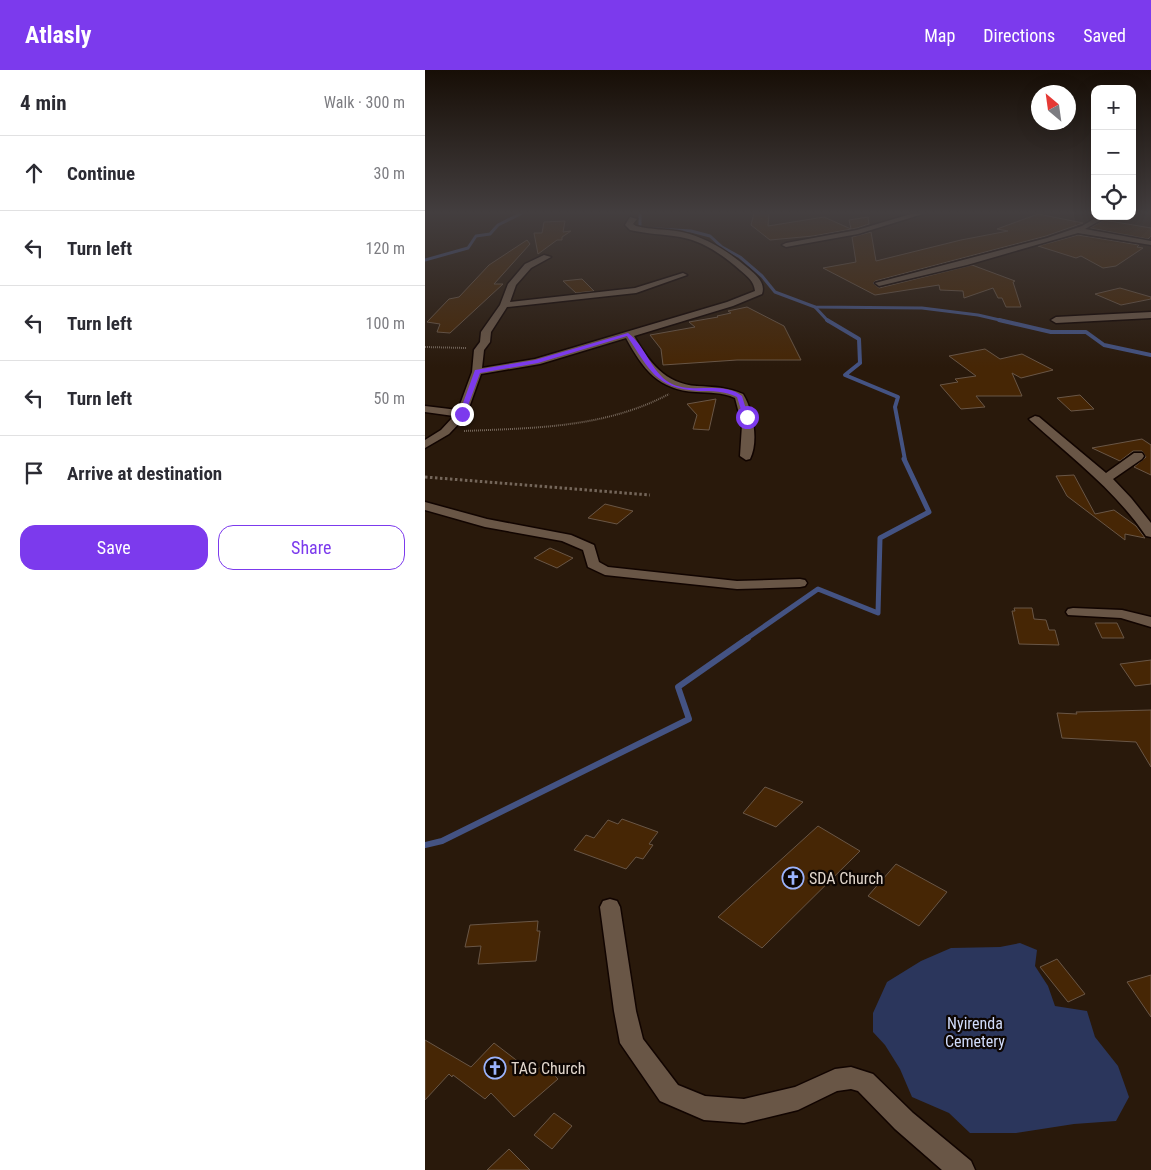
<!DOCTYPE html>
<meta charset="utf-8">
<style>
:root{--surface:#fff;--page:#f7f7f7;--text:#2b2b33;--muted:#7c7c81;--line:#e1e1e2;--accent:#7c3aed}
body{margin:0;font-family:"Roboto Condensed",sans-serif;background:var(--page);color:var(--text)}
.controls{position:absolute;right:15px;top:15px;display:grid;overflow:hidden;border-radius:10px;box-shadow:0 5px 20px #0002}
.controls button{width:45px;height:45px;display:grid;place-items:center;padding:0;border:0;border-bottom:1px solid var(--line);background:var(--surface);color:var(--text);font:25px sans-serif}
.compass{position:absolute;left:606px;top:15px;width:45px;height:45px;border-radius:50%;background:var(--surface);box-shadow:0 5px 20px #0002;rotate:331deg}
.stop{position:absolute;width:15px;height:15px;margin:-11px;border:4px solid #7c3aed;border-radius:50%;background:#fff}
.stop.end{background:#7c3aed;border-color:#fff;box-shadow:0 1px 5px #0008}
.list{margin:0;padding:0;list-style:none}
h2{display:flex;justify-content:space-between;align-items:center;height:65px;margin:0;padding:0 20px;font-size:21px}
h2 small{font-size:16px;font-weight:400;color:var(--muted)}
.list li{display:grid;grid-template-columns:32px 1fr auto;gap:15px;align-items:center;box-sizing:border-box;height:75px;padding:0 20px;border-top:1px solid var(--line)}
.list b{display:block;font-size:19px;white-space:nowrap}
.list em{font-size:16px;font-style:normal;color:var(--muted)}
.actions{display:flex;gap:10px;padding:15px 20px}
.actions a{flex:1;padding:11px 0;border:1px solid var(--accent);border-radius:15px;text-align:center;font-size:18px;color:var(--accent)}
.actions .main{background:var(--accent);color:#fff}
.icon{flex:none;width:28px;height:28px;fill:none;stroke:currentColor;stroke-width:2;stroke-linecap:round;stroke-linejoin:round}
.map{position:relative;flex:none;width:726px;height:1100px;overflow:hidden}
header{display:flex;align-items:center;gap:30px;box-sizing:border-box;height:70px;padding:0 25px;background:var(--accent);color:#fff}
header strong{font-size:24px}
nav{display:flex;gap:28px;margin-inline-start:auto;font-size:18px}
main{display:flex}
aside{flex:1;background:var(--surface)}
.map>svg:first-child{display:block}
.green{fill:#2b365c}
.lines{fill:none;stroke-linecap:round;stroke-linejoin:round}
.stream-far3{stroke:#445383;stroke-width:3}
.stream-far2{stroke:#445383;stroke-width:4}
.stream-far1{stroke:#445383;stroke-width:5}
.stream{stroke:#445383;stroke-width:6}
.building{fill:#462605;stroke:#695646}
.street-casing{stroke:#110400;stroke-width:3}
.path-far1{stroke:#74665a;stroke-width:2;stroke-dasharray:1 1;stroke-linecap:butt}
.path{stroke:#74665a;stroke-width:3;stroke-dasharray:2.5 2.5;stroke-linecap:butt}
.street{fill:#695646;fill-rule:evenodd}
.route{fill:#7c3aed}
.labels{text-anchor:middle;stroke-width:4.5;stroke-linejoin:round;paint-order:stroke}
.near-poi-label{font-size:16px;fill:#e1d6cc;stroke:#0d0603;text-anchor:start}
.near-park-label{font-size:16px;fill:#d1dcfb;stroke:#0d0603}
</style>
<header>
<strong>Atlasly</strong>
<nav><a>Map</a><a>Directions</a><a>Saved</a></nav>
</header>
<main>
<aside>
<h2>4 min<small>Walk · 300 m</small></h2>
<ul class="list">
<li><svg class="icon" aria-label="ahead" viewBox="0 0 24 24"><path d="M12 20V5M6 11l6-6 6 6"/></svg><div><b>Continue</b></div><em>30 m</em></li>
<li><svg class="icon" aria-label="left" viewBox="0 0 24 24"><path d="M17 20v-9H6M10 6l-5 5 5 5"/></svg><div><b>Turn left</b></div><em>120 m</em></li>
<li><svg class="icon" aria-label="left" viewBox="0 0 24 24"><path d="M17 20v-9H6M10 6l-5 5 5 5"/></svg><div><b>Turn left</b></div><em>100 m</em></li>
<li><svg class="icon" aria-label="left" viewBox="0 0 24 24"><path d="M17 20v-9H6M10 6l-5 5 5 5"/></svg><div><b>Turn left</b></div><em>50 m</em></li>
<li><svg class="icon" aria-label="arrive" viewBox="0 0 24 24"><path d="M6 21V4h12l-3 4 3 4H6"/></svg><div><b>Arrive at destination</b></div></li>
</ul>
<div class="actions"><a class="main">Save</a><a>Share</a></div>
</aside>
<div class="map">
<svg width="726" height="1100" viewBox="0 0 726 1100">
<rect width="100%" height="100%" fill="#29190b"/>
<polygon class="green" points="595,873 612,880 610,896 623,916 630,936 662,941 670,967 693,996 704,1027 691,1051 649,1054 591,1063 545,1063 524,1043 487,1027 475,999 460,975 448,962 448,943 462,912 496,891 526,878 575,877"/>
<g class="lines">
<g class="stream-far3">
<polyline points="215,143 215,158 266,161 285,166 297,177 315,187 337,206 350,222 390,237 497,238 553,245 579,251"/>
<polyline points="0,190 43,178 51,166 65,164 73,155 97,143"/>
<polyline points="390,237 403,251"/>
</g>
<g class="stream-far2">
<polyline points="402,250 434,269 435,293 420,305 473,327 470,337 480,390"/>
<polyline points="574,250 626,262 661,262 679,275 726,285"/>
</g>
<polyline class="stream-far1" points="321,569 393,519 453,543 455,468 504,442 479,389"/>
<polyline class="stream" points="0,775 17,771 264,649 253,617 323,568"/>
</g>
<g class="building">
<polygon points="329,143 344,143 343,156 399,147 426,159 424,150 443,147 444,154 432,158 388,166 345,170 326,155"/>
<polygon points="613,144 658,153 621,166 450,211 448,213 454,218 547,195 590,211 588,212 596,237 581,237 577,228 573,228 568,218 539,228 538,221 515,220 514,215 450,225 398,198 431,192 427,167 446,162 451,191 536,170 583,161 572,159"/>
<polygon points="679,150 726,158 726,166 723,169 665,158"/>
<polygon points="140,151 138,162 146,161 137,167 137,170 132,170 113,184 109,163 117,163 119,152"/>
<polygon points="653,165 714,175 712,177 718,178 691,196 678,198 656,186 651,188 613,176"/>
<polygon points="102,170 105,174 69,214 78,214 25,263 12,262 15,254 2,252 24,229 34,227 64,195"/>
<polygon points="157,209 169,221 151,223 138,211"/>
<polygon points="695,218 726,227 726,229 696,235 670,224"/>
<polygon points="322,237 359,256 376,290 312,290 238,295 236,279 225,265 270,257 264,252 293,247 292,246 306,243 303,241"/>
<polygon points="560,279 575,289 597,284 628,300 596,308 587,303 597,326 551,326 560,337 536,339 515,315 533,312 530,309 551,306 524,286"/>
<polygon points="655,325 669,339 646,341 632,328"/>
<polygon points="291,329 284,360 268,359 272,345 262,334"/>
<polygon points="717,369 726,375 726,405 709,397 721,387 717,381 708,381 695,391 667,378"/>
<polygon points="649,405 670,444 689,440 711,456 720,468 700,464 700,470 642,426 631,406"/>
<polygon points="180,434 208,441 192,454 163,448"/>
<polygon points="125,478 148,488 132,498 109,488"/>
<polygon points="589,538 607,538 609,549 621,550 624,560 630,560 634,575 594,574 587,541 590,541"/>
<polygon points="670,553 692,553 699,568 677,568"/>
<polygon points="726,590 726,614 710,616 695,594"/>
<polygon points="726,640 726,697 711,672 637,668 632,643 652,644 651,642"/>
<polygon points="340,717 378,732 351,757 318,743"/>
<polygon points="197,749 233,762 224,774 228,775 218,789 211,787 201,799 149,780 161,765 169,768 183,750 193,754"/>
<polygon points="393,756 435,781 337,878 293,847"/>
<polygon points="471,794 522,822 494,856 443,826"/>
<polygon points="113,851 112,861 115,861 111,891 53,894 56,876 40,877 45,855"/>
<polygon points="632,889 660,924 643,932 615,897"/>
<polygon points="726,905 726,947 702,912"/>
<polygon points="0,970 46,997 69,973 99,996 104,992 112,1000 119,994 133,1009 89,1047 66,1023 60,1029 28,1005 27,1007 24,1004 0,1030"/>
<polygon points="129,1043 147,1056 127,1079 109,1065"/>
<polygon points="84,1079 105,1100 62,1100"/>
</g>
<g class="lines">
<g class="street-casing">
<g id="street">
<polygon points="489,143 501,143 433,164 361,177 357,175 361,173 432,160"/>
<polygon points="674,146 683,146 660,159 726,171 726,175 653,163 542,195 454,216 450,213 622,168 657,156"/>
<path d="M205,147l7,2 -4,5 3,2c15,4 30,3 46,6 26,6 47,20 67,37 7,6 17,14 13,25l-29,12 -99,30c15,26 31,48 63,50 16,1 31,1 46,8 10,16 16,47 7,65l-4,1 -6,-4 2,-31 -7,-27c-13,-6 -25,-5 -39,-6 -38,-2 -53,-23 -70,-54l-86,26 -59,10 -15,42 -17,18 -24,14v-8l16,-10 13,-14 -29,-4v-6l33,4 14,-38 2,-22 6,-8 1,-10 19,-27 8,-21 17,-20 19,-9 7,2 -20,11 -15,17 -6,17 125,-14 48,-15 4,2 -51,18 -129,14 -16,25 -1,10 -6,8 -2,18 53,-9 192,-57 28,-11c-1,-10 -8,-15 -15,-21 -17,-15 -37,-29 -60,-33 -17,-3 -33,-3 -50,-7l-5,-5z"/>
<polygon points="726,242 726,248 631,253 626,250 631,247"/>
<path d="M610,346l4,1 67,56 28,-20h8l2,3 -2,3 -29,20 18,19 20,25v14l-5,-1c-31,-46 -74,-78 -115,-115l-2,-2z"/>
<polygon points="0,432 62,449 146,465 169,475 174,492 183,497 312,511 375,509 380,510 382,513 380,516 375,517 312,519 180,505 163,497 158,480 137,471 60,457 0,440"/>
<polygon points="648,538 697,540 726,547 726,557 696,548 643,545 641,542 643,539"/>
<polygon points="185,829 192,831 195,837 211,941 218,969 253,1015 280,1026 319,1029 370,1017 410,999 426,997 448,1004 488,1043 546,1091 550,1100 517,1100 470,1059 433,1021 426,1019 412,1021 373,1040 319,1053 279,1050 235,1031 195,973 189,941 175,837 178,831"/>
</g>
</g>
<g class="path-far1">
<polyline points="0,277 41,278"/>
<path d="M39,361c70,-3 141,-3 205,-37"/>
</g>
<polyline class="path" points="0,407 225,425"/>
<use href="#street" class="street"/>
</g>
<linearGradient id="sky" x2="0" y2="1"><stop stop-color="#170e06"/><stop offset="0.48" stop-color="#433e3f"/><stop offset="1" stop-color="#433e3f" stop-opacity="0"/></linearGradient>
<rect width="726" height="297" fill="url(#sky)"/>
<path class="route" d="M203,263c17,12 23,39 42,50 22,12 52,-3 72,13l7,23h-5l-7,-22c-12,-6 -25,-6 -38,-6 -44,-3 -49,-21 -72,-55l-89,27 -58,10 -15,41 -3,2 -3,-2 16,-44 60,-10z"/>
<defs>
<g id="church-ring" transform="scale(1.125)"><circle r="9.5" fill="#0d0603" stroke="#9cb4fd" stroke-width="1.5"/><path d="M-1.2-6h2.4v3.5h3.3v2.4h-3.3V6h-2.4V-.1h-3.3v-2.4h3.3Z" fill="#9cb4fd"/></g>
</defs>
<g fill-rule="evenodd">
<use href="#church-ring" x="368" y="808"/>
<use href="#church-ring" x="70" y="998"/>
</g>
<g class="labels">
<g class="near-poi-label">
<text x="384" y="814">SDA Church</text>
<text x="86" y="1004">TAG Church</text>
</g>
<g class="near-park-label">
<text x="550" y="959">Nyirenda<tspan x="550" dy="18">Cemetery</tspan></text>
</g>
</g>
</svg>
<div class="controls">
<button>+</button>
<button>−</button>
<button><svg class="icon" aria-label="locate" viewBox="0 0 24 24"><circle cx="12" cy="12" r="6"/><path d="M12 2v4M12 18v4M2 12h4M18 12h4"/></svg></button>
</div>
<svg class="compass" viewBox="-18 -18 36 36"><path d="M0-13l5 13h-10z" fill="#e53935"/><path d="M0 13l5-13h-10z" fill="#7c7c81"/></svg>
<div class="stop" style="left:322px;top:347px"></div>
<div class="stop end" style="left:37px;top:344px"></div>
</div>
</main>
